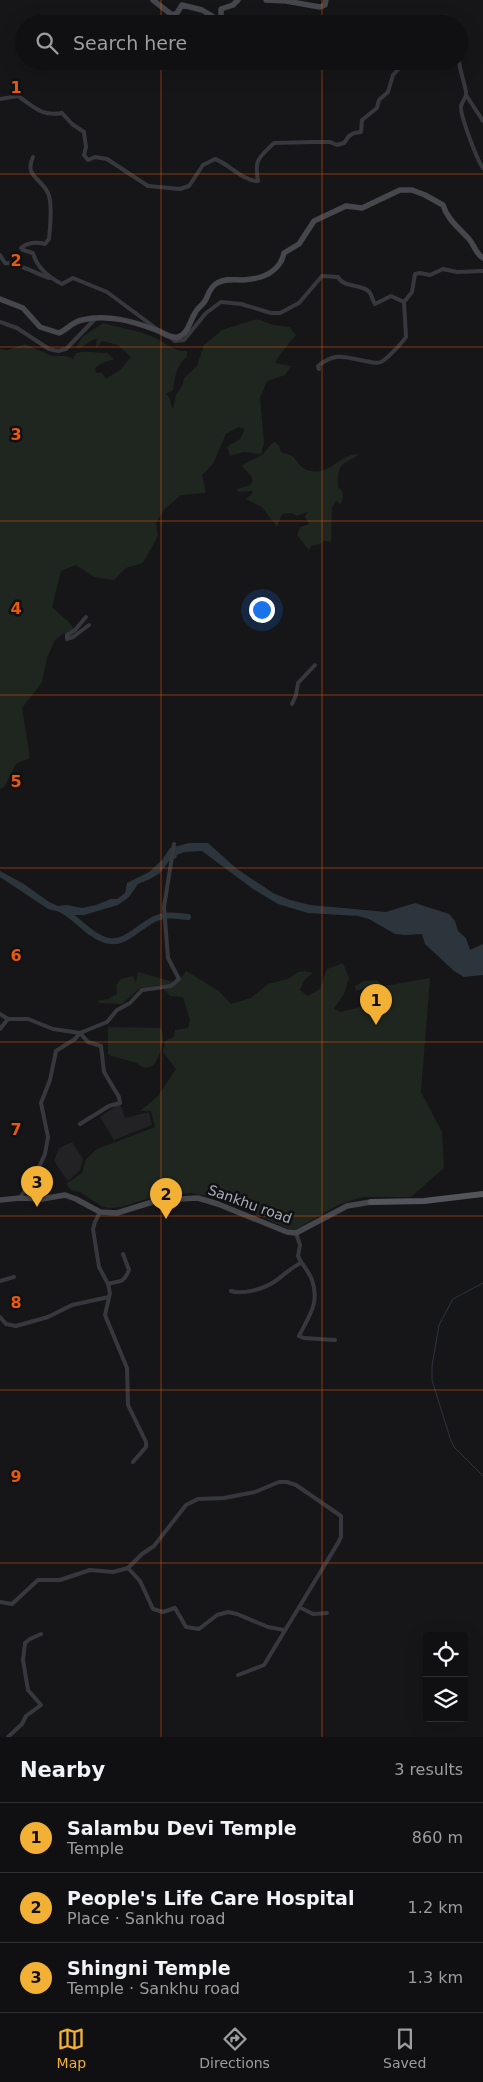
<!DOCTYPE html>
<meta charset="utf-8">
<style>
:root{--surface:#101012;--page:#19191b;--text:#f1f3f6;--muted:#9c9d9f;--line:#303032;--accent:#f2b134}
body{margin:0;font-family:"DejaVu Sans",sans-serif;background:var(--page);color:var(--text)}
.controls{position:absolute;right:15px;bottom:15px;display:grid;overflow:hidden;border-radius:5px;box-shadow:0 5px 20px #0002}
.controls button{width:45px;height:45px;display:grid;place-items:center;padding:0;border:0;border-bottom:1px solid var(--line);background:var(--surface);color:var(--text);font:25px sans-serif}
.you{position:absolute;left:261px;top:609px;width:18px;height:18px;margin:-12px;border:4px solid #fff;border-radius:50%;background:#1a73e8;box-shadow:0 0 0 8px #1a73e833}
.badge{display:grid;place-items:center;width:32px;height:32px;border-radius:50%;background:var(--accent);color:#111;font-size:16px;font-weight:700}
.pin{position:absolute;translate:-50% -41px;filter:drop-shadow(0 1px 2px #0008)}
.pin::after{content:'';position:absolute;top:26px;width:18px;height:15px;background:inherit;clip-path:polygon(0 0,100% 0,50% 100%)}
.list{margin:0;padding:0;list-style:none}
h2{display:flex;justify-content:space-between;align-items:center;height:65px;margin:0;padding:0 20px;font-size:21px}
h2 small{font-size:16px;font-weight:400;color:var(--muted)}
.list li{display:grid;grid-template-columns:32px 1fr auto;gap:15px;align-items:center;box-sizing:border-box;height:70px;padding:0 20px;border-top:1px solid var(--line)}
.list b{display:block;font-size:19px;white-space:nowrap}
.list p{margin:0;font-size:16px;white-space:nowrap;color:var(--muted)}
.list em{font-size:16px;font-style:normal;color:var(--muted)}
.icon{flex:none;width:28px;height:28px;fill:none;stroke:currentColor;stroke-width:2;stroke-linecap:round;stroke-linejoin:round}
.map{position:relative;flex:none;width:483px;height:1737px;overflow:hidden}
.search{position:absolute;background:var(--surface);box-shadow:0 5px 20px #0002;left:15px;right:15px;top:15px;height:55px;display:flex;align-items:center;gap:12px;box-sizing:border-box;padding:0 18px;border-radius:28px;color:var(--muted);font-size:19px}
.sheet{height:275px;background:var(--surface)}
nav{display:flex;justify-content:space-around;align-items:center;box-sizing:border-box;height:70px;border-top:1px solid var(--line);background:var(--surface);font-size:14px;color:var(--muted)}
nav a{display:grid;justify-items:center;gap:2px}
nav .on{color:var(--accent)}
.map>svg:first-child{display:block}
.built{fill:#222225}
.green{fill:#1e261f}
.water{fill:#2c353c}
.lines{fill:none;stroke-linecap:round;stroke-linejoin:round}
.stream{stroke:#2c353c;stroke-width:1}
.river{stroke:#2c353c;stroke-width:6}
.street{stroke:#37383d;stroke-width:4}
.secondary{stroke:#45474d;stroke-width:5.5}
.primary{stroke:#53555c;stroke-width:6}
.grid{fill:none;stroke:#e8590c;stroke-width:1;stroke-opacity:0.55}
.labels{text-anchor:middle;stroke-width:5;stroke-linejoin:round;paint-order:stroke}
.street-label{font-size:14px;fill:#a8adb8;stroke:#111113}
.grid-label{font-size:16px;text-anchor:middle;font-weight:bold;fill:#e8590c;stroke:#111113;stroke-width:5;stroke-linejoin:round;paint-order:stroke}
</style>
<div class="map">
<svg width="483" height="1737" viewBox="0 0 483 1737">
<rect width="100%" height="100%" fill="#161618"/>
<g class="built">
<polygon points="120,1103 125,1118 149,1112 152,1125 114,1140 100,1117"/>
<polygon points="72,1142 83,1159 80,1170 68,1181 54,1161 59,1148"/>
</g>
<g class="green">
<path d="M257,319l16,6 16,2 7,8 -15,18 -6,10 16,3 -6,9 -18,6 -7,17 4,45 -3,11 -17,-2 -14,4 -3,-9 13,-8 5,-10 -6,-2 -13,7 -13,30 -11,11 4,18 -25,2 -16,14 -9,13 2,14 -15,27 -17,5 -12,12 -20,-3 -18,-12 -15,6 -9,36c7,7 18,14 22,22l-8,5 -2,-1 -9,7 -8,18 -5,24 -20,26 8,50 -14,6 -12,23 -4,2v-440l8,1 17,-6 27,12h14l7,3 3,-6c11,-3 20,0 31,0l7,6 -12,4 -7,5 1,5h6l4,6 15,-10 10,-12 -13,-12 -16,-4 -6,8 1,-11c-9,3 -12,9 -21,11l6,-12 21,-14c19,6 39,7 56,17 10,5 16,12 28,11v6c-11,8 -12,20 -14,33l-7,4 3,3 4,12 3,-15 7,-10 1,-6 13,-12 7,-21 18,-15z"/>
<path d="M275,442l4,4 2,6c3,2 8,2 11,4 5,3 6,10 13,13 24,11 37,-18 54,-14 -17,10 -22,7 -21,32 7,5 5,10 3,17l-5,-3 -4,6 -1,35 -7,-1 -4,3 -9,2 -2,4 -12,-15 3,-8 9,-3 -4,-7 2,-5 -10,4 -5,-3 -10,1 -5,13 -15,-20 -16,-8 6,-5 1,-3 -15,1 -1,-3 13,-4 3,-4 -2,-5 -9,-10c7,-6 11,-6 18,-10 6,-3 8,-11 15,-14z"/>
<polygon points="343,963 349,978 344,994 334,1009 340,1012 368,1005 372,994 372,986 356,991 355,986 364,981 376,980 384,986 430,978 421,1092 442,1132 444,1168 411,1197 362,1197 338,1205 295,1230 289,1229 221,1199 192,1193 153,1197 121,1207 109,1208 103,1207 80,1192 71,1190 66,1184 82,1173 86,1159 97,1149 155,1127 151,1111 140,1111 158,1096 176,1069 163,1052 165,1041 174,1037 175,1030 188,1028 190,1020 183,997 170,996 160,985 140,988 122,1004 101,1003 96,1001 108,999 117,994 116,985 121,979 133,976 136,982 138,972 177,983 186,971 219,991 231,1004 251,998 268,984 288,979 298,972 304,971 313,973 304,980 300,990 308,996 320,989 327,969"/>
<path d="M108,1027l53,1c5,12 -1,27 -7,37 -6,4 -13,3 -17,-2l-29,-8z"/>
</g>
<polygon class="water" points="189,843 208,843 237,869 273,893 290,900 310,905 386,912 415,903 449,914 455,921 458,931 466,938 470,950 483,944 483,975 464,977 454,971 425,944 422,934 405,935 395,934 369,919 358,916 308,913 278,904 253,889 202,851 184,852 177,855 176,858 169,861 160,873 150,879 138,884 129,897 118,905 84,915 72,915 48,909 0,877 0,871 24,884 49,902 58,906 67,905 82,908 96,905 111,899 117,899 125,893 127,883 149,872 162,860 170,848"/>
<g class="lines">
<polyline class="stream" points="483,1283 453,1299 439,1325 432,1366 432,1380 450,1438 454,1447 483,1476"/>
<path class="river" d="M60,909c17,8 27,25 45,31 20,7 35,-16 52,-22 10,-4 20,-2 31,-1"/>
<g class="street">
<polyline points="416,24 429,20 432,24"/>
<path d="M459,61c1,10 5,20 7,31 1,6 -4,9 -5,14 -1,9 16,54 22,62"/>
<polyline points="466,95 483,121"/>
<path d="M0,99l18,-3c16,11 24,21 44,17l10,11 12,8 2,15 -2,8 4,5 7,-3 12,2 41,27 32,3 9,-3 14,-21 12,-6c14,5 28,22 43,22 -4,-22 1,-23 16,-38l39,-1h17l7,3 7,-2 5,-7 5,-3 7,-1 1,-12 15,-12 2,-8 9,-8 5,-17 13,-14"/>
<path d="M33,157c-9,19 8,21 15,36 5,10 2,35 1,46l-4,5c-8,-2 -17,-2 -24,4l2,2 10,3c4,15 15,24 29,31l11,-6 34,14 50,37"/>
<path d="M0,255l5,8c13,0 30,10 44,15"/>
<polyline points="0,322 17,328 49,349 58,351 66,349 96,318"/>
<path d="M171,338l4,3 9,-1 22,-27 15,-11 20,2 30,9h9l19,-10 23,-27 16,1c5,10 20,7 29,13 5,3 5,10 8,14l16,-8 13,6"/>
<path d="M319,369l-1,-3c18,-15 27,-8 47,-5 6,1 11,3 16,1 6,-3 21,-19 25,-25l-2,-35 8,-10 3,-18 5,-1 10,2 13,-6 14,3 26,-1"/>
<polyline points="86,617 75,630 67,635 67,639 73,637 89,625"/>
<polyline points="292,704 296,695 298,683 315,665"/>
<polyline points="0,1014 8,1019"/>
<polyline points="0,1029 8,1019 28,1019 53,1029 80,1033 88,1042 101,1046 104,1072 119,1097 120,1103 109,1106 80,1124"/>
<polyline points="20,1198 40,1165 45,1154 48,1137 41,1103 50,1080 56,1051 75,1039 80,1033 107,1022 117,1010 130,1003 142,990 171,986 179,979 168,958 164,907 174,844"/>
<polyline points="100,1212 95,1222 93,1229 99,1267 108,1284 110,1293 105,1315 127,1368 128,1405 146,1442 146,1447 133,1462"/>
<path d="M296,1233l4,12 -2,11c3,8 11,15 14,24 8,23 -3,36 -13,56l5,2 31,2"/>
<polyline points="0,1281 14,1277"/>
<path d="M108,1284c13,-4 15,0 21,-14l-6,-16"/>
<path d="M231,1291c11,4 32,-2 43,-9 9,-6 16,-14 27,-19"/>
<polyline points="0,1317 6,1324 16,1326 48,1317 72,1305 109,1297"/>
<polyline points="128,1568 140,1581 153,1609 163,1612 175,1608 186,1627 199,1629 217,1615 228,1612 237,1614 268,1627 284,1630"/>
<polyline points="0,1602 12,1604 38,1580 60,1580 90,1570 113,1572 128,1568 142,1554 154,1546 186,1505 198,1499 224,1498 255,1492 279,1482 287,1482 296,1485 341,1516 341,1537 338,1543 264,1665 238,1675"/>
<polyline points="299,1607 313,1614 327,1613"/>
<polyline points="8,1737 22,1724 26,1716 41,1705 28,1690 23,1660 25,1643 30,1639 41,1634"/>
</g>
<g class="secondary">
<polyline points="153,0 172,15 177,13 182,5 202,10 217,19 221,16 221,9 233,5 238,0"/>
<polyline points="266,0 286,1 320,7 325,5 326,0"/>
<path d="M0,299l23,9 17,19 19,6c7,-3 15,-12 23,-13 25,-6 50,1 74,10 7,2 14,9 22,7 10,-3 12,-16 17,-24 2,-5 7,-7 10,-12 4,-7 4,-13 12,-18 9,-5 17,-3 26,-3 19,-1 37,-8 41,-27l15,-9 15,-23 32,-15 16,2 38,-18h12l13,5 18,10c4,14 16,23 26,34 6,7 6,14 14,19"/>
<polyline points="0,1200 20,1198 42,1199 65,1195 76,1199 100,1212 117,1213 159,1200 198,1198 218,1204 287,1232 296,1233 347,1206 371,1202"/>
</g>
<polyline class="primary" points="371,1202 424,1201 483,1194"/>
</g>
<path class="grid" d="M161,0v24M322,0v24M161,61v1676M322,61v1676M0,174h483M0,347h483M0,521h483M0,695h483M0,868h483M0,1042h483M0,1216h483M0,1390h483M0,1563h483"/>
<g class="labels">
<g class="street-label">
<text transform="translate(250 1204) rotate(20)" y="5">Sankhu road</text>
</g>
</g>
<g class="grid-label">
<text x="16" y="93">1</text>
<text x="16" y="266">2</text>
<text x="16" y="440">3</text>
<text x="16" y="614">4</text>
<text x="16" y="787">5</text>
<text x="16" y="961">6</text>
<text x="16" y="1135">7</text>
<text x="16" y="1308">8</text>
<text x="16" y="1482">9</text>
</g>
</svg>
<div class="controls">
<button><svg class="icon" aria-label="locate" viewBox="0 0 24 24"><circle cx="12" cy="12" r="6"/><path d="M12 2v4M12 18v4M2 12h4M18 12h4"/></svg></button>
<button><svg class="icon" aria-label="layers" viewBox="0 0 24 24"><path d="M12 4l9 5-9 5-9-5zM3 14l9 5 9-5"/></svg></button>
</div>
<div class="you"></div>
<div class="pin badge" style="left:376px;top:1025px">1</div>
<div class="pin badge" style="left:166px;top:1219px">2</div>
<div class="pin badge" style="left:37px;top:1207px">3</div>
<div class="search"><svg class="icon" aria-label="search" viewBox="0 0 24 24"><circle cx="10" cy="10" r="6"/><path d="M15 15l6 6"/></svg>Search here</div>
</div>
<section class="sheet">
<h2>Nearby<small>3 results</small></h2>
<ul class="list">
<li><span class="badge">1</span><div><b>Salambu Devi Temple</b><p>Temple</p></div><em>860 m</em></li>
<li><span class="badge">2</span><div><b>People's Life Care Hospital</b><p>Place · Sankhu road</p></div><em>1.2 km</em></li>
<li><span class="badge">3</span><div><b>Shingni Temple</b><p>Temple · Sankhu road</p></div><em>1.3 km</em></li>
</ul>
</section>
<nav>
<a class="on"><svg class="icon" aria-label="map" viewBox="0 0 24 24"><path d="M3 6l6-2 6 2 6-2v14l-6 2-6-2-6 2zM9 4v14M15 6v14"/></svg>Map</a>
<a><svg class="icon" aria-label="directions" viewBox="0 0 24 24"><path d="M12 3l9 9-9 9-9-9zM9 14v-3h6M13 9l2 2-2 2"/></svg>Directions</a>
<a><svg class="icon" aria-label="saved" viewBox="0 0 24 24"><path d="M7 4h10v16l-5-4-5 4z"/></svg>Saved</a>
</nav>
